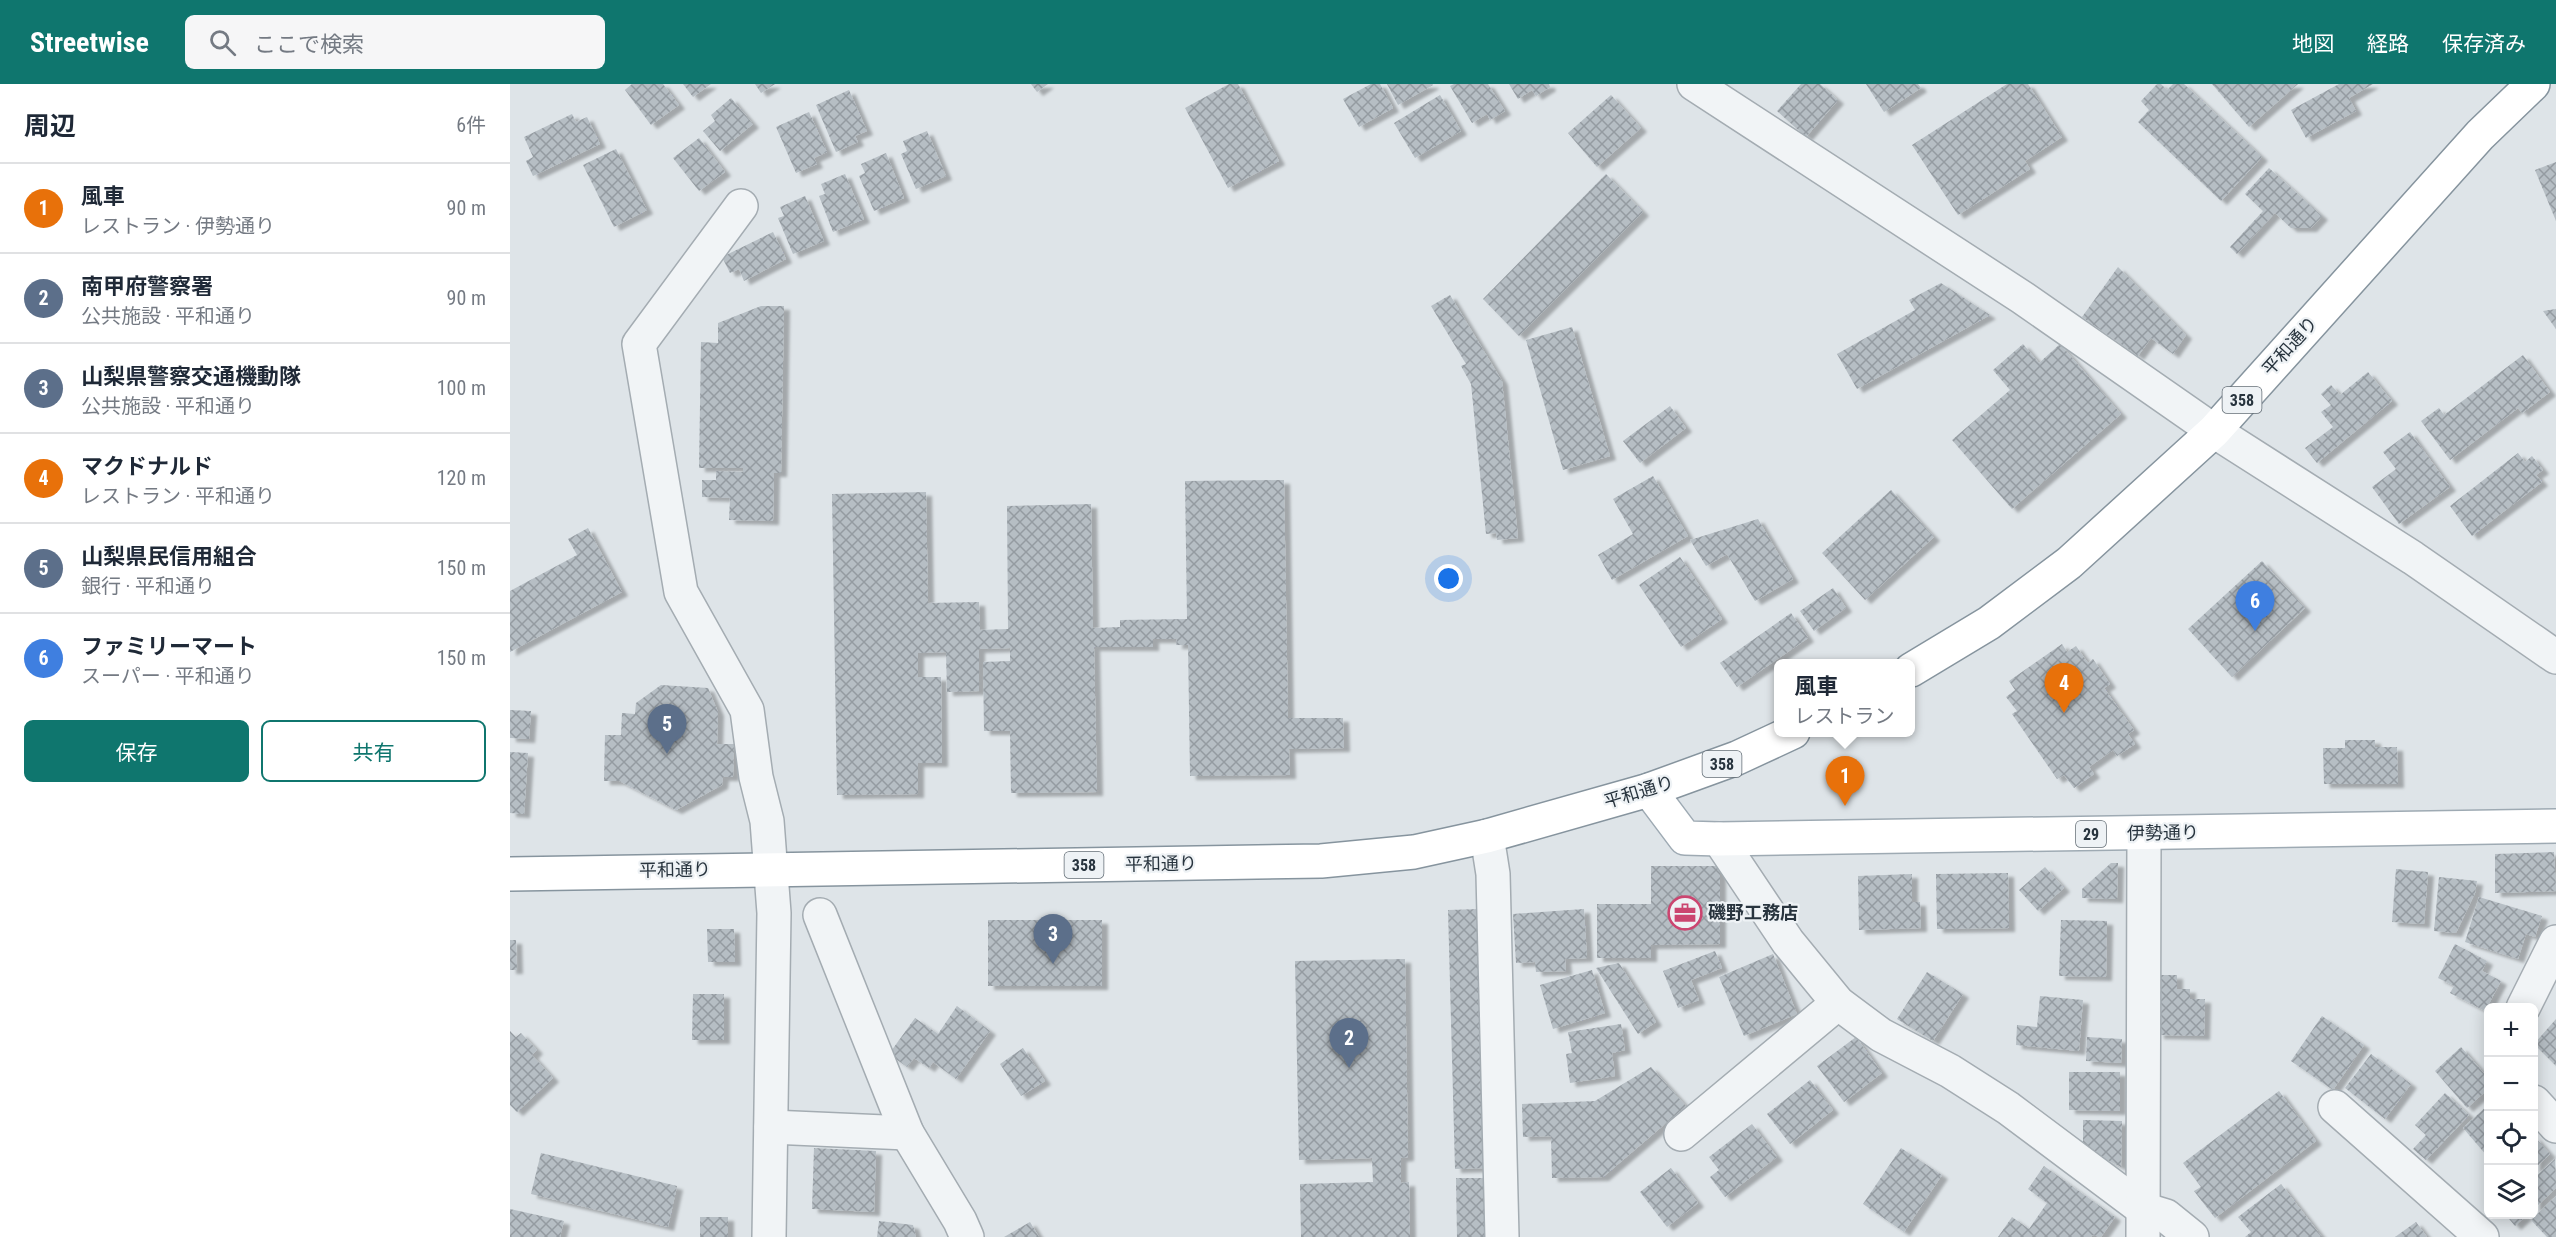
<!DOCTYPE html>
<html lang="ja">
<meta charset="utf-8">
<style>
:root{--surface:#fff;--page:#f6f6f7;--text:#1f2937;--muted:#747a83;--line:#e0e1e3;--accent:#0f766e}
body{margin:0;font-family:"Roboto Condensed","Noto Sans JP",sans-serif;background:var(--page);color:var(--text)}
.controls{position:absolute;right:18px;bottom:18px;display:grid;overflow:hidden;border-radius:9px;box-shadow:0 3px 15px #0003}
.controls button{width:54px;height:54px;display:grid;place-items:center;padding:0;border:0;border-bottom:2px solid var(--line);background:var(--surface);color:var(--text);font:30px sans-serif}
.you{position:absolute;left:939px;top:495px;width:21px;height:21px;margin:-15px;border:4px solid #fff;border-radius:50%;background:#1a73e8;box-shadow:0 0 0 9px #1a73e833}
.badge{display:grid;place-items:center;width:39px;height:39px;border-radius:50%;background:var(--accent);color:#fff;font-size:20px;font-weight:700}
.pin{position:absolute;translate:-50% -50px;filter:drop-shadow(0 2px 3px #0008)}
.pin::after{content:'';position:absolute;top:32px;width:21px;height:18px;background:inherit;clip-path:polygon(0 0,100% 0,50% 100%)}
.popup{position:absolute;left:1264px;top:575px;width:141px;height:78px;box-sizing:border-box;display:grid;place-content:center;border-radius:9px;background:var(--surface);filter:drop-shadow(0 2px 4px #0005);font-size:20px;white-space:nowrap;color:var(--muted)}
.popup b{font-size:22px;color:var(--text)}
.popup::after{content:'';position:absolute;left:50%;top:100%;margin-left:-12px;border:12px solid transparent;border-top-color:var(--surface)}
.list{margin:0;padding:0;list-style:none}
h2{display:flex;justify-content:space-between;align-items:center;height:78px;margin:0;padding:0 24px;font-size:26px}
h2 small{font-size:20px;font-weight:400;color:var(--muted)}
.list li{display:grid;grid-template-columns:39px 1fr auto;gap:18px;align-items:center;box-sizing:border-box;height:90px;padding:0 24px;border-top:2px solid var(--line)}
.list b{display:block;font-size:22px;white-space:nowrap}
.list p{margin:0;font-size:20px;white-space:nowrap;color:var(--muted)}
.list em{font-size:20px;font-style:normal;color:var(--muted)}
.actions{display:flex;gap:12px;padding:18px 24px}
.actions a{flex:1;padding:14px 0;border:2px solid var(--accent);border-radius:9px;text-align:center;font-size:21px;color:var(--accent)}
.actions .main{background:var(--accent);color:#fff}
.icon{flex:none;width:33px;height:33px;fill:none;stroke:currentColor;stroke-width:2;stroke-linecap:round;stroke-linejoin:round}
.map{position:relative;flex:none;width:2046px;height:1153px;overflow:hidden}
header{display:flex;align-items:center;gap:36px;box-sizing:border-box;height:84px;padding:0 30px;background:var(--accent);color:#fff}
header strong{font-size:28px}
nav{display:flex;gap:33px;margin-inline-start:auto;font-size:21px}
.search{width:420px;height:54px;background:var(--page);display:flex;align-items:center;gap:15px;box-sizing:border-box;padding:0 21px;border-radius:9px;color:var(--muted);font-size:22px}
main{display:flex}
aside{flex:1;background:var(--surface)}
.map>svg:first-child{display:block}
.building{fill:url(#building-cross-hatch);filter:url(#shadow)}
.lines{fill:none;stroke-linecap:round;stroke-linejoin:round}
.minor-casing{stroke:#a4acb2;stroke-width:36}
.major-casing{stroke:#9eaab3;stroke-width:36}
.highway-casing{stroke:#86949e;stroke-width:36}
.minor{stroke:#f1f4f6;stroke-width:33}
.major{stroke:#fff;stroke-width:33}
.highway{stroke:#fff;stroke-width:33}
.labels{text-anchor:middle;stroke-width:4.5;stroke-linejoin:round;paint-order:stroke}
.shield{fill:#eef2f5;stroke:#636d75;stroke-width:1.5}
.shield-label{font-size:16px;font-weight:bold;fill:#28343e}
.street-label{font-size:18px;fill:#28343e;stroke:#eef2f5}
.poi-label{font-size:18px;font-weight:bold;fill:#28343e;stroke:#eef2f5;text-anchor:start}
</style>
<header>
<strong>Streetwise</strong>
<div class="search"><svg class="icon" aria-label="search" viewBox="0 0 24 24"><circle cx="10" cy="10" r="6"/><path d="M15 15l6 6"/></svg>ここで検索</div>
<nav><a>地図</a><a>経路</a><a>保存済み</a></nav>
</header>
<main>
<aside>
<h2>周辺<small>6件</small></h2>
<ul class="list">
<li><span class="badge" style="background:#e8710a">1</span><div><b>風車</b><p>レストラン · 伊勢通り</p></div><em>90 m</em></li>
<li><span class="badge" style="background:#5c6f8a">2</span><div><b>南甲府警察署</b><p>公共施設 · 平和通り</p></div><em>90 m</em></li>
<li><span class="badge" style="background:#5c6f8a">3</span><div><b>山梨県警察交通機動隊</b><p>公共施設 · 平和通り</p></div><em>100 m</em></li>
<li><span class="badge" style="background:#e8710a">4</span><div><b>マクドナルド</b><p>レストラン · 平和通り</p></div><em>120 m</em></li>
<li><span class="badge" style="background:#5c6f8a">5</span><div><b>山梨県民信用組合</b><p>銀行 · 平和通り</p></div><em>150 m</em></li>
<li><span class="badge" style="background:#3f7fe0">6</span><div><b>ファミリーマート</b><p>スーパー · 平和通り</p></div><em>150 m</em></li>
</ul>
<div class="actions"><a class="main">保存</a><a>共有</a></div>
</aside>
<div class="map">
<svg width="2046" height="1153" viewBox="0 0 2046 1153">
<defs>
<pattern id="building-cross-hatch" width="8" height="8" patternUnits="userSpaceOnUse" patternTransform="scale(1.5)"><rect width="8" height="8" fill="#b6bec4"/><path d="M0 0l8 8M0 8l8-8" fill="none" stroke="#949ba1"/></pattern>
<filter id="shadow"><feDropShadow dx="6" dy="4" stdDeviation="1.5" flood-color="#0004"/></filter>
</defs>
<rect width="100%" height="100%" fill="#dee4e8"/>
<g class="building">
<polygon points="122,0 153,0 169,21 141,41 115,6"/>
<polygon points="173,0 201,0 183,13"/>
<polygon points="245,0 265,0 251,9"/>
<polygon points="521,0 538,0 527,8"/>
<polygon points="719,0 728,0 769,77 718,104 675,24"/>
<polygon points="861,0 870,0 883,24 849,43 833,15"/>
<polygon points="877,0 922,0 923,1 888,21"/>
<polygon points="944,0 978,0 995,27 980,36 977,30 962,39 940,2"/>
<polygon points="999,0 1039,0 1040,3 1026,12 1022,6 1008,15"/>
<polygon points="1291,0 1310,0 1328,16 1296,53 1267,27"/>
<polygon points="1356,0 1408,0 1411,4 1374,28"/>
<polygon points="1497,0 1518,0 1552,53 1515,77 1520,85 1448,131 1402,61"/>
<polygon points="1647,0 1651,0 1657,6 1663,0 1674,0 1752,73 1711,117 1628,38 1639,26 1631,17"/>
<polygon points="1702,0 1788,0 1739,43"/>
<polygon points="1829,0 1863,0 1839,14 1846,27 1796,54 1781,26"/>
<polygon points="339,6 357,47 345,52 348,58 326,68 306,21"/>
<polygon points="930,11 951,47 905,74 884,39"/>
<polygon points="1101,11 1131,44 1087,83 1058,49"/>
<polygon points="221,14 243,40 210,67 193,47 205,37 201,31"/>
<polygon points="299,28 317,68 304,74 307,80 286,89 266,43"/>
<polygon points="62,30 66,38 77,33 90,60 23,92 16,77 23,73 14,53"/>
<polygon points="417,47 436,92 406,105 391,70 397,67 393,57"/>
<polygon points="189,54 215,88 189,107 163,74"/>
<polygon points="106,65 137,126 104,143 73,81"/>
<polygon points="376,69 394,114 364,127 349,92 355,89 351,80"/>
<polygon points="2046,78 2046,137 2025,86"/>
<polygon points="1759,84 1812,132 1801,144 1781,144 1765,129 1727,170 1720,163 1753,127 1735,110"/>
<polygon points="335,90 354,135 323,148 309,112 315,110 311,100"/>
<polygon points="1096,90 1133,128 1009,252 973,215"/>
<polygon points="295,112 314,157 283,170 268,134 274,132 270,123"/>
<polygon points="263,148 276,175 234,197 229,185 220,189 212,173"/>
<polygon points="1608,183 1676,251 1663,270 1641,254 1628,272 1572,233"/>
<polygon points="1431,199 1480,231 1347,305 1327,270 1405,226 1399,216"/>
<polygon points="940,211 992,297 1008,454 987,456 986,449 976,450 961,300 951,282 956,280 921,222"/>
<polygon points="251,222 274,222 271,389 264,389 263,437 219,436 220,414 192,413 192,396 206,396 206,387 233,388 233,384 189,384 191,258 208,259 208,239"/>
<polygon points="2046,225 2046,245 2033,227"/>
<polygon points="1062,243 1100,372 1053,386 1016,256"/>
<polygon points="1513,260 1529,279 1550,260 1611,330 1502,425 1442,356 1500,306 1483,286"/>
<polygon points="2013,271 2040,308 2012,329 2008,324 1940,376 1911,337 1929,324 1934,331"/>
<polygon points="1858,288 1882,317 1807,379 1795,364 1823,343 1811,328 1821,321 1811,310 1821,301 1830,311"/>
<polygon points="1160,322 1176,344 1130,379 1113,357"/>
<polygon points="1900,348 1940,403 1889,440 1862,403 1886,385 1873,368"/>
<polygon points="2008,369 2015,378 2022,372 2033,386 2026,391 2032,398 1962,452 1940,422"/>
<polygon points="1143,392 1178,452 1102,496 1088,471 1123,450 1103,415"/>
<polygon points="774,396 778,634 833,634 834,664 779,665 780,691 680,692 678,561 666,561 667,555 643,555 643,563 584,563 587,708 501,709 500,647 474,647 473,578 500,577 500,564 469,565 469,607 437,608 436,568 408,569 408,593 431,593 432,679 408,679 408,710 327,711 322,410 416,408 418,519 469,518 470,546 498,545 497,422 581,420 583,544 610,543 610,536 677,535 675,397"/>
<polygon points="1381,406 1424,453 1355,516 1312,469"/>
<polygon points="1248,435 1283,495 1245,517 1217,470 1196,482 1180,456"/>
<polygon points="78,444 112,508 0,568 0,507 67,471 58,455"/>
<polygon points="1170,473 1212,535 1171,563 1129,501"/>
<polygon points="1752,477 1795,524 1722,593 1678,545"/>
<polygon points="1323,504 1336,524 1304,547 1290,527"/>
<polygon points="1281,529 1298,554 1227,603 1210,579"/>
<polygon points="1552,560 1557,568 1566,562 1578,579 1583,575 1600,600 1594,604 1624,646 1618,650 1625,660 1607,672 1603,666 1579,683 1584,690 1564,704 1554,691 1547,695 1502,630 1507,627 1496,613 1505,606 1499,597"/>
<polygon points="151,601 198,604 208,628 207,660 224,660 223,693 213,693 212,701 166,726 109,697 94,697 95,651 111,651 112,629 125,630 126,619"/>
<polygon points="0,626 21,627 19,655 0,654"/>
<polygon points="1835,656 1865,656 1865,663 1887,663 1888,700 1814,700 1813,664 1835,664"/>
<polygon points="0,668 18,669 14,730 0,729"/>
<polygon points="2044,768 2046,807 1985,809 1985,770"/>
<polygon points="1601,779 1608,779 1607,815 1572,814 1572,805"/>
<polygon points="1141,782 1210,782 1210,860 1141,861 1141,874 1087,874 1087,820 1141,820"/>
<polygon points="1535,783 1554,804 1528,827 1509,806"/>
<polygon points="1886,785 1918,788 1914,840 1882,838"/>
<polygon points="1498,789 1499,844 1427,845 1426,790"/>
<polygon points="1402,790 1402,818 1410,818 1411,844 1349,846 1348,792"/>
<polygon points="1929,793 1967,797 1965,809 1946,849 1924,847"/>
<polygon points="1969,813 2032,832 2025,853 2016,850 2008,875 1955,858"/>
<polygon points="969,825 975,1084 945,1085 938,826"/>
<polygon points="1074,825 1077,874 1055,875 1056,887 1026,888 1025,878 1006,879 1003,830"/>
<rect x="478" y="836" width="114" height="66"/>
<polygon points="1551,836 1597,837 1596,893 1549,892"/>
<polygon points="197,845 224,845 225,878 198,878"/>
<polygon points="0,856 6,856 7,886 0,886"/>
<polygon points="1945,860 1977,877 1972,887 1991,897 1975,927 1940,909 1944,902 1928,894"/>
<polygon points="1205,867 1212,884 1181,896 1189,916 1168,924 1153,887"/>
<polygon points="1263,870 1287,930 1234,952 1209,893"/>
<polygon points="895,875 898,1073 891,1074 891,1099 899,1098 900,1153 791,1153 790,1100 863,1098 862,1074 789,1076 785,877"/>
<polygon points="1109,879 1146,938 1128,950 1086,884"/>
<polygon points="1082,886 1095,929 1043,945 1030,901"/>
<polygon points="1417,888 1453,910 1423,957 1387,935"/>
<polygon points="1649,891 1667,891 1667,905 1680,905 1680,915 1695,915 1694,952 1648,951"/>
<polygon points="183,910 214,910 214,956 182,956"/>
<polygon points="1530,912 1573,916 1569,967 1506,961 1507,941 1527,943"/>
<polygon points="447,922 480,947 446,995 423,978 419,984 404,974 397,983 379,970 405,934 428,950"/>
<polygon points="1812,932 1854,961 1823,1006 1781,977"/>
<polygon points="2046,935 2046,982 2024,960"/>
<polygon points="1111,940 1115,966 1102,969 1105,992 1060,999 1056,970 1062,969 1058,948"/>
<polygon points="0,947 6,953 11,949 27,966 22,971 43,994 7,1028 0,1021"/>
<polygon points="1346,953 1372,989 1334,1018 1307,982"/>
<polygon points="1577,953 1612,955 1611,979 1576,977"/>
<polygon points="1951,963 1978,994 1978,1005 1957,1024 1925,987"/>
<polygon points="513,964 535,997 511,1012 490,980"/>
<polygon points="1861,970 1901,1000 1875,1035 1835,1004"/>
<polygon points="1141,983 1176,1022 1093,1093 1042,1094 1041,1052 1013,1053 1012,1020 1085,1017"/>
<polygon points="1559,988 1610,988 1610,1027 1559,1026"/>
<polygon points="1300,996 1323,1026 1280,1060 1257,1030"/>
<polygon points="1769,1007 1806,1057 1705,1134 1684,1107 1691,1103 1673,1079"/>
<polygon points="1935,1009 1959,1031 1916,1076 1903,1065 1916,1051 1905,1041"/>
<polygon points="1978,1021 1978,1073 1953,1044"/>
<polygon points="1573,1036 1612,1037 1611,1083 1573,1063"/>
<polygon points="1242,1040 1267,1073 1215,1113 1200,1093 1209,1086 1199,1073"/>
<polygon points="2024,1052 2040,1070 2024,1085"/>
<polygon points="304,1064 366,1067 364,1128 302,1125"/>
<polygon points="1391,1064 1432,1091 1394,1148 1353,1120"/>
<polygon points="31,1069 167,1102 158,1143 21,1110"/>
<polygon points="2045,1075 2046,1104 2024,1125 2024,1094"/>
<polygon points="1534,1082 1605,1133 1591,1153 1582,1151 1581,1153 1488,1153 1502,1133 1519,1145 1537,1119 1518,1105"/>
<polygon points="1161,1084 1188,1119 1157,1143 1130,1108"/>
<polygon points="946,1094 974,1094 975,1153 947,1153"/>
<polygon points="1771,1100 1812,1153 1735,1153 1741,1148 1728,1133"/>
<polygon points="2046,1112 2046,1153 2037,1153 2021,1136"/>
<polygon points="0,1125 54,1137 50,1153 0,1153"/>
<polygon points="1995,1130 2018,1130 2005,1142"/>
<rect x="190" y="1133" width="28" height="20"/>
<polygon points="369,1137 403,1141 406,1153 367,1153"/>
<polygon points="520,1138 529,1153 494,1153"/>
<polygon points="1906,1138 1917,1153 1885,1153"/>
</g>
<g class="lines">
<g class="minor-casing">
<g id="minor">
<polyline points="1184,0 1513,214 1704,347 1903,474 2046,573"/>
<polyline points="231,122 129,260 171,508 237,626 246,693 257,737 264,829 259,1153"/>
<polyline points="977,752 983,790 992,1153"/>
<polyline points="1209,755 1278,858 1328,919 1371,951 1440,987 1498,1024 1633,1125 1656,1132 1682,1153"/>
<polyline points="310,831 397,1049 450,1137 457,1153"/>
<polyline points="2013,924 2046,858"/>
<polyline points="2024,1018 2046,1042"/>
<polyline points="1825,1023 1972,1153"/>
<polyline points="261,1043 397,1049"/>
<polyline points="1171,1050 1328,919"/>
<polyline points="1633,1153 1634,750"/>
</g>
</g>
<g class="major-casing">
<polyline id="major" points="1139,706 1175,754 1209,755 2046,742"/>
</g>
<g class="highway-casing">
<g id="highway">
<polyline points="1401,586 1479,539 1559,479 1704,347 1970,51 2023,0"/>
<polyline points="0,790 811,777 904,768 977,752 1139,706 1227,674 1283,648"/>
</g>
</g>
<use href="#minor" class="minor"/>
<use href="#major" class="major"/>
<use href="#highway" class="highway"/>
</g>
<defs>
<g id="office-ring" transform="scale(1.725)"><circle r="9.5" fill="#eef2f5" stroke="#cb4570" stroke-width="1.5"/><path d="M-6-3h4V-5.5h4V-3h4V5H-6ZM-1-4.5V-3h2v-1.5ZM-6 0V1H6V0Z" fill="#cb4570"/></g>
</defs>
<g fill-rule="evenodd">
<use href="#office-ring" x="1175" y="829"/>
</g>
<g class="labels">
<g class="shield">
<rect x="1712.5" y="303" width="39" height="26" rx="4.5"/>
<rect x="1192.5" y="667" width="39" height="26" rx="4.5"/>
<rect x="1566" y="737" width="30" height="26" rx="4.5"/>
<rect x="554.5" y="768" width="39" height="26" rx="4.5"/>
</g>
<g class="shield-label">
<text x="1732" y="322">358</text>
<text x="1212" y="686">358</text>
<text x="1581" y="756">29</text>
<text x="574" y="787">358</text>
</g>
<g class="street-label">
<text transform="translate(1780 262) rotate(-48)" y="6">平和通り</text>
<text transform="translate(1129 708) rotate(-17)" y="6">平和通り</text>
<text transform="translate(1653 749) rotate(-1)" y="6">伊勢通り</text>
<text transform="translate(651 780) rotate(-1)" y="6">平和通り</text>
<text transform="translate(165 786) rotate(-1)" y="6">平和通り</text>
</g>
<g class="poi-label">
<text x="1198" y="835">磯野工務店</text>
</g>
</g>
</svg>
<div class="controls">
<button>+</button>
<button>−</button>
<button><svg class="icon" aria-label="locate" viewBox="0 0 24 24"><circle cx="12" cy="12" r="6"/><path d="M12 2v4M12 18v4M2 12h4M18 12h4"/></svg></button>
<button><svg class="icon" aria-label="layers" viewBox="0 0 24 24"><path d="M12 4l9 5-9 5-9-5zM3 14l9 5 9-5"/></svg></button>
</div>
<div class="you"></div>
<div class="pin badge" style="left:1335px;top:722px;background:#e8710a">1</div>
<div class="popup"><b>風車</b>レストラン</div>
<div class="pin badge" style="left:839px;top:984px;background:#5c6f8a">2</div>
<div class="pin badge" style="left:543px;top:880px;background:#5c6f8a">3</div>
<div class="pin badge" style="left:1554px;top:629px;background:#e8710a">4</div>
<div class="pin badge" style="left:157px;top:670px;background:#5c6f8a">5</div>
<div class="pin badge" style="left:1745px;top:547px;background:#3f7fe0">6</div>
</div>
</main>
